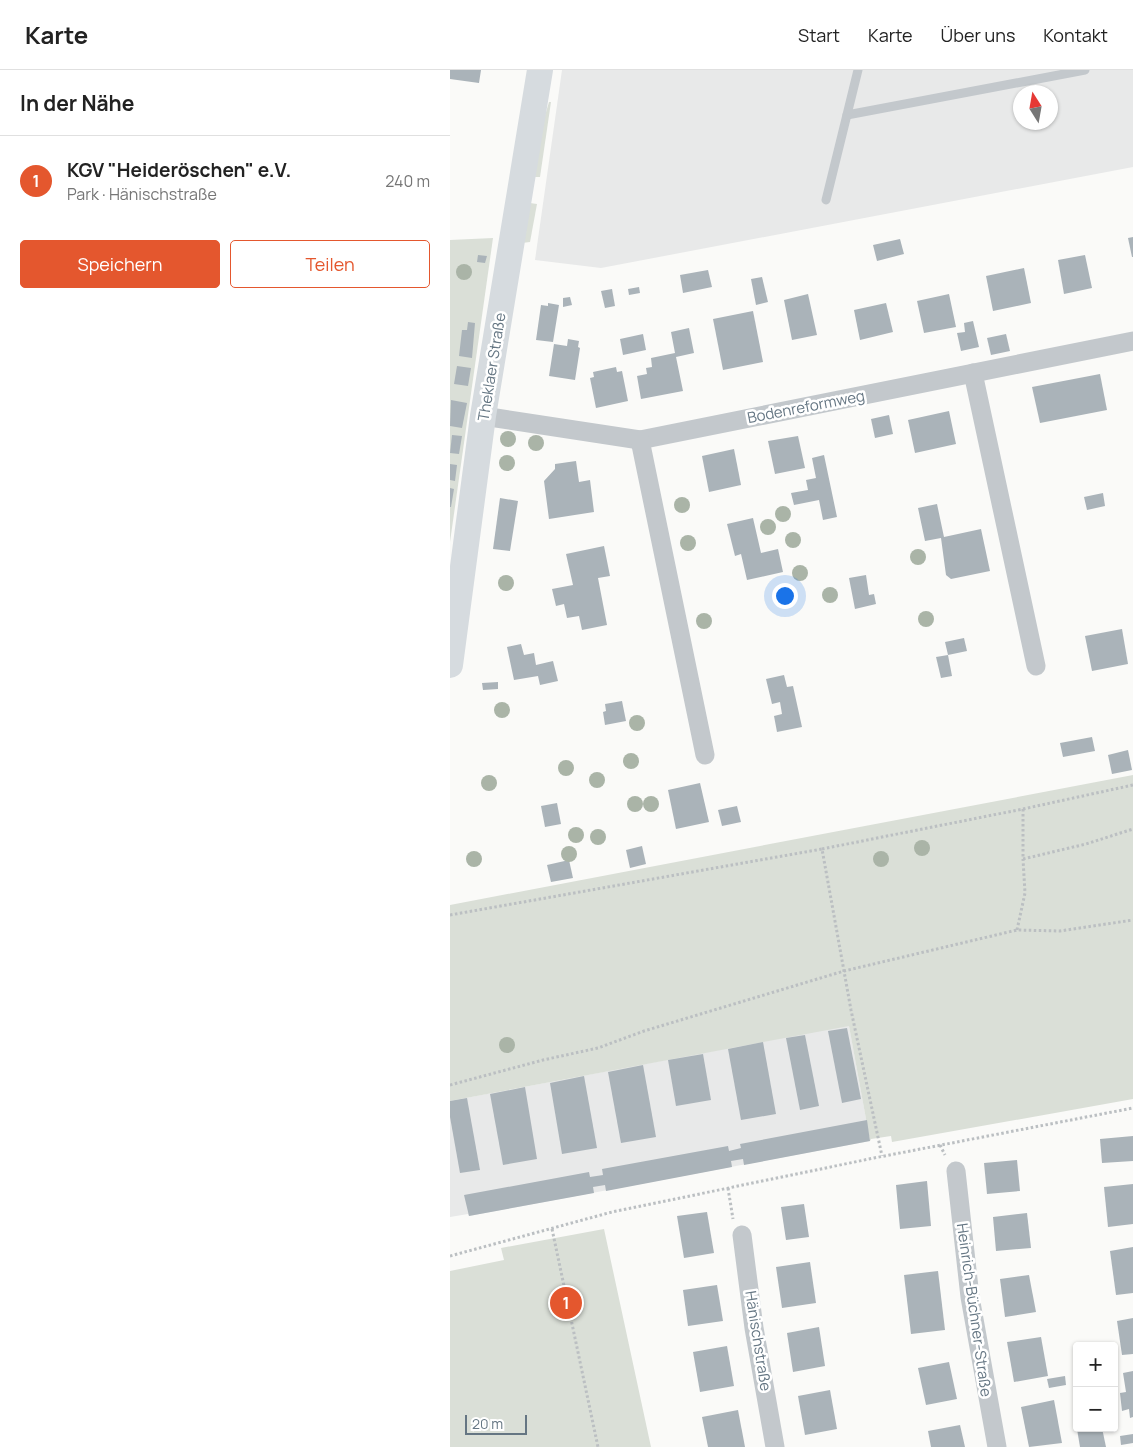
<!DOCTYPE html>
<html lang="de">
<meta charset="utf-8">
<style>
:root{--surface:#fff;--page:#f2f2f2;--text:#222;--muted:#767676;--line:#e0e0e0;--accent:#e4572e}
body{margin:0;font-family:Manrope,sans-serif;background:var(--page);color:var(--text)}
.controls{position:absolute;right:15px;bottom:15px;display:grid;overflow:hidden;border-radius:5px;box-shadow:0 1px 4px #0004}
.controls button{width:45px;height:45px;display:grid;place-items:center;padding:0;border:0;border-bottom:1px solid var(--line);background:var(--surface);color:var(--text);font:25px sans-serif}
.compass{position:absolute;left:563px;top:15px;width:45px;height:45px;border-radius:50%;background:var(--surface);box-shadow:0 1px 4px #0004;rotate:349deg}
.scale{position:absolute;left:15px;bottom:12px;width:62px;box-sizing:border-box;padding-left:5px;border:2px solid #657683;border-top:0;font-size:14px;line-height:18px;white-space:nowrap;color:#657683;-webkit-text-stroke:4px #fff;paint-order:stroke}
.you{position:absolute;left:334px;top:525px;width:18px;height:18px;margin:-12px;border:4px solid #fff;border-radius:50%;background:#1a73e8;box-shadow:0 0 0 8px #1a73e833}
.badge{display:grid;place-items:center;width:32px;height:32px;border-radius:50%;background:var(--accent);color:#fff;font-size:16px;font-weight:700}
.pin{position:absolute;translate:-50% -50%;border:2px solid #fff;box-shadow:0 1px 5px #0006}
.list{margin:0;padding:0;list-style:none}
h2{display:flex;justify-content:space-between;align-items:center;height:65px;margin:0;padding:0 20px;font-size:21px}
h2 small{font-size:16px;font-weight:400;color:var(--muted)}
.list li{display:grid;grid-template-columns:32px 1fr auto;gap:15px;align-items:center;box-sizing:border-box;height:90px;padding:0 20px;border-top:1px solid var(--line)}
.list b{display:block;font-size:19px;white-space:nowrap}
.list p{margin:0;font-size:16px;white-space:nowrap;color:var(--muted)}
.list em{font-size:16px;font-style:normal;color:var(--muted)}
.actions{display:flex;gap:10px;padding:15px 20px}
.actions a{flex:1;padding:11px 0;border:1px solid var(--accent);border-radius:5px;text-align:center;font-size:18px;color:var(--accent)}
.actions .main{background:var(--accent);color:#fff}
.map{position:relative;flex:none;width:683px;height:1377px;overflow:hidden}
header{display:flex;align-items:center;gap:30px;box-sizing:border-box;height:70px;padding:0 25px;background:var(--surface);border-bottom:1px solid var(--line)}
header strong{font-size:24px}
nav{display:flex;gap:28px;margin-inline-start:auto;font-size:18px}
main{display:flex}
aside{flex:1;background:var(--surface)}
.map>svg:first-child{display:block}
.built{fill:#e8e9e9;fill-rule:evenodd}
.green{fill:#dadfd7}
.building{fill:#aab3b9}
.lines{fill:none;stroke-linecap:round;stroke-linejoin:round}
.path{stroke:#bbbfc2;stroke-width:3;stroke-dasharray:2.5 2.5;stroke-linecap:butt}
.lane{stroke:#c3c8cc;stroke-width:9}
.street{stroke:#c3c8cc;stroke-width:19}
.secondary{stroke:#d6dbdf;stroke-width:26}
.tree{fill:#aab4a7}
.labels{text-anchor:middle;stroke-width:5;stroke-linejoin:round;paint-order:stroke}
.street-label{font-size:15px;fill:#657683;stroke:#fff}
</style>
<header>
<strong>Karte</strong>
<nav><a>Start</a><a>Karte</a><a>Über uns</a><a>Kontakt</a></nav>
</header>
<main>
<aside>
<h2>In der Nähe<small></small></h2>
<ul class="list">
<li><span class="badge">1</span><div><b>KGV &quot;Heideröschen&quot; e.V.</b><p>Park · Hänischstraße</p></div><em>240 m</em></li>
</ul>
<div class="actions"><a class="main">Speichern</a><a>Teilen</a></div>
</aside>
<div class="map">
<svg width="683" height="1377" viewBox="0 0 683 1377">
<rect width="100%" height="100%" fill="#fafaf8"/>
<g class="built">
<path d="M112,0h571v97l-532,101 -66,-8zM570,22h30v30h-30z"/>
<polygon points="399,955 420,1071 19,1146 18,1144 0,1147 0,1031"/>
</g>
<g class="green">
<polygon points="99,32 101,32 90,107 85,107 91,59"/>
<polygon points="80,133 87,134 80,172 72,173"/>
<polygon points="43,168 0,472 0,170"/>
<polygon points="683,705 683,1029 442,1072 441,1066 421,1069 420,1071 399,956 0,1031 0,835"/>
<polygon points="154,1159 201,1377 0,1377 0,1201 54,1190 51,1178"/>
</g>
<g class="building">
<polygon points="0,0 31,0 29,13 0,9"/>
<polygon points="683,167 683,187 682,187 678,168"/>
<polygon points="450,169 454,184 427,191 423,175"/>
<polygon points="28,185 37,186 35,193 27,192"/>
<polygon points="635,185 642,218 614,224 608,190"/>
<polygon points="574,198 581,233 543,241 536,206"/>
<polygon points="258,200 262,217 233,223 230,205"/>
<polygon points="312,207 318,232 306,235 301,209"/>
<polygon points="189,217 190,223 179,225 178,219"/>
<polygon points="162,219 165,236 155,238 151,221"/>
<polygon points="358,224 367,265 342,270 334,230"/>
<polygon points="499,224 506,257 474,263 467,231"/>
<polygon points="120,227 122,235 113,237 113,228"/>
<polygon points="98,233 109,235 103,272 86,270 91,235 98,236"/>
<polygon points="436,233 443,262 410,270 404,240"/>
<polygon points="303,241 313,292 273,300 263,249"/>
<polygon points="523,251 529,277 511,281 507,263 515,262 514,253"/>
<polygon points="18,252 25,253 22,288 9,286 12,260 17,260"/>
<polygon points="239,258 244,283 226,287 233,321 191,329 187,306 197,304 196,298 202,297 201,288 225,283 221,262"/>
<polygon points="193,264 196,280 173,285 170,269"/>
<polygon points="556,264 560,281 541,285 537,268"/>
<polygon points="118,269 129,271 128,277 130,278 125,310 99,306 104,274 117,276"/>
<polygon points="7,296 21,298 18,316 4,314"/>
<polygon points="166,297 167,302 172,301 178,331 146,338 140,308 144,307 143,302"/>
<polygon points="650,304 657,340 590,353 582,317"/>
<polygon points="1,330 17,333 12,358 0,356"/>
<polygon points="499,341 506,374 465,383 458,350"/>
<polygon points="439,345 443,364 425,368 421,349"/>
<polygon points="2,365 12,366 9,384 0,383"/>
<polygon points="348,366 355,398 325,404 318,371"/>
<polygon points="284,379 291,415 259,422 252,386"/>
<polygon points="374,385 387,447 373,450 369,430 344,435 341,423 358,420 356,410 366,408 362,388"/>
<polygon points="126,391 129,412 140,410 144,442 99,449 94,411 105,399 105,394"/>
<polygon points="0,394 7,395 5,411 0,410"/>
<polygon points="0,418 4,419 1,437 0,437"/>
<polygon points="653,423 655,436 637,440 634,427"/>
<polygon points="50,428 68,431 60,481 43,479"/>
<polygon points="487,434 494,467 531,459 540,501 501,509 496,505 491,468 475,471 468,438"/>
<polygon points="303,448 311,483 328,479 333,502 297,510 291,484 285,486 277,454"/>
<polygon points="154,476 160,506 148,508 157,555 132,560 129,546 117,548 114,534 106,536 102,519 123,515 116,484"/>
<polygon points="416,505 419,525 424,524 426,534 405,539 399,508"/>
<polygon points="672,559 678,594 642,601 635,566"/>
<polygon points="514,568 517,581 498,585 495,572"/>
<polygon points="71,574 74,585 84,583 86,595 103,591 108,611 90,615 88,606 64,610 57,577"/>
<polygon points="498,585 502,606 491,608 486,587"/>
<polygon points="334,605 337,617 343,616 352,657 327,662 324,646 332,644 330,632 322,634 316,609"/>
<polygon points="48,612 48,619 33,620 32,613"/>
<polygon points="172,631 176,651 155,655 153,642 156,641 155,634"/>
<polygon points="642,667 645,681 613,687 610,673"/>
<polygon points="678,680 682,700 662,704 658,685"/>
<polygon points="250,713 259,752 226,759 218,720"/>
<polygon points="107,733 111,754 95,757 91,736"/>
<polygon points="287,736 291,752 272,756 268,740"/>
<polygon points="192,776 196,794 180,798 176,780"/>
<polygon points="119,790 123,808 101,812 97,795"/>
<polygon points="397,958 411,1029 392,1033 378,961"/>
<polygon points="355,965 369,1036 350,1040 336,968"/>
<polygon points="313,972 326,1044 291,1050 278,979"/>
<polygon points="253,984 261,1030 226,1036 218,990"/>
<polygon points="193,995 206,1067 171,1073 158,1002"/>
<polygon points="134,1006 147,1078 112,1084 100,1013"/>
<polygon points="75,1017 87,1089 53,1095 40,1024"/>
<polygon points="17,1028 30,1100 10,1103 0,1047 0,1031"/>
<polygon points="417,1050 420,1071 294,1095 293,1089 281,1091 282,1097 156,1121 155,1115 143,1117 144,1123 19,1146 14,1125 139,1102 140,1107 153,1105 152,1099 278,1076 279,1081 291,1078 290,1074"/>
<polygon points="683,1066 683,1091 652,1093 650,1069"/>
<polygon points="567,1090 570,1121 537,1124 534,1093"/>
<polygon points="477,1111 481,1156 450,1159 446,1115"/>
<polygon points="683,1114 683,1154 658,1157 654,1117"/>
<polygon points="354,1134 359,1167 336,1170 331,1137"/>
<polygon points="257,1142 264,1183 234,1188 227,1146"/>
<polygon points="577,1143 581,1178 546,1181 543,1147"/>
<polygon points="683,1177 683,1223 666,1225 660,1181"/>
<polygon points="360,1192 366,1233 332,1238 326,1197"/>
<polygon points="488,1201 495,1260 461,1264 454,1205"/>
<polygon points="579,1205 586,1242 555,1247 550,1209"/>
<polygon points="267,1215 273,1251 238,1256 233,1220"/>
<polygon points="683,1248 683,1284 672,1285 667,1251"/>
<polygon points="369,1257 375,1296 343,1302 337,1263"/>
<polygon points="591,1267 598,1306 564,1312 557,1272"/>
<polygon points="277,1276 284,1316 250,1322 243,1282"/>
<polygon points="499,1292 507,1329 476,1335 468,1298"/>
<polygon points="683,1301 683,1347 680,1348 679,1339 672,1341 670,1323 676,1322 673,1303"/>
<polygon points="615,1306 616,1315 599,1318 597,1309"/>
<polygon points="380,1320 387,1359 355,1365 348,1326"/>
<polygon points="604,1330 612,1373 579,1377 571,1337"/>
<polygon points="288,1340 295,1377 258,1377 252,1347"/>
<polygon points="510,1355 515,1377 481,1377 478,1361"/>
<polygon points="633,1358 652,1358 656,1377 630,1377 627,1359"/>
<polygon points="683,1364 683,1373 671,1375 670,1366"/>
</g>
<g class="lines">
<g class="path">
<polyline points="573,739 683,715"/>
<polyline points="372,779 573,739 573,789 636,774 683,759"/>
<polyline points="0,845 372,779 401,940 432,1086"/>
<polyline points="567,860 575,823 573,789"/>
<polyline points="0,1015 93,990 148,978 194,961 394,901 567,860 610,861 683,850"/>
<polyline points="490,1075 495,1085"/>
<polyline points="278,1118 283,1149"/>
<polyline points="102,1159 148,1377"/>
<polyline points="0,1186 162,1142 424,1088 683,1038"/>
</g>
<g class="lane">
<polyline points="397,45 635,0"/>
<polyline points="376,130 408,0"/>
</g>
<g class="street">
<polyline points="523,303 586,596"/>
<polyline points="33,346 190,370 683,271"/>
<polyline points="190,370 255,685"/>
<polyline points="506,1101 520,1227 547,1377"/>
<polyline points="292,1165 304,1258 325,1377"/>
</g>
<polyline class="secondary" points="0,595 33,346 90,0"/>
</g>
<g class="tree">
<circle cx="14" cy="202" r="8"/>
<circle cx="58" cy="369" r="8"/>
<circle cx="86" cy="373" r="8"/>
<circle cx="57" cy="393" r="8"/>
<circle cx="232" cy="435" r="8"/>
<circle cx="333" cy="444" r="8"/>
<circle cx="318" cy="457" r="8"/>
<circle cx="343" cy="470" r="8"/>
<circle cx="238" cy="473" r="8"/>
<circle cx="468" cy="487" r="8"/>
<circle cx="350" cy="503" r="8"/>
<circle cx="56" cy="513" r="8"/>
<circle cx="380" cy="525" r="8"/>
<circle cx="476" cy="549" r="8"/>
<circle cx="254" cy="551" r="8"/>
<circle cx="52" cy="640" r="8"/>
<circle cx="187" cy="653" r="8"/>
<circle cx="181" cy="691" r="8"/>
<circle cx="116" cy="698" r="8"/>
<circle cx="147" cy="710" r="8"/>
<circle cx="39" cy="713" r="8"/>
<circle cx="185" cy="734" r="8"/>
<circle cx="201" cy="734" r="8"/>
<circle cx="126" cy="765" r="8"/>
<circle cx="148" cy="767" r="8"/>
<circle cx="472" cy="778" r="8"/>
<circle cx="119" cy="784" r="8"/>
<circle cx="24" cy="789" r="8"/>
<circle cx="431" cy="789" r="8"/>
<circle cx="57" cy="975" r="8"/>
</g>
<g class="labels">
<g class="street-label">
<text transform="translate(42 297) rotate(-81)" y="5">Theklaer Straße</text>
<text transform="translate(356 337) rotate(-11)" y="5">Bodenreformweg</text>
<text transform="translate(524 1240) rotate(82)" y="5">Heinrich-Büchner-Straße</text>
<text transform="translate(308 1271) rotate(81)" y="5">Hänischstraße</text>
</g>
</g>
</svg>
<div class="controls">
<button>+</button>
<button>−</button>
</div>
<svg class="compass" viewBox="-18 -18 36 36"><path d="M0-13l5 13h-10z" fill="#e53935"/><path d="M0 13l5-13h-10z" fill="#767676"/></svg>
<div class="scale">20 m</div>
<div class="you"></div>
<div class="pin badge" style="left:116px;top:1233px">1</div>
</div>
</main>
